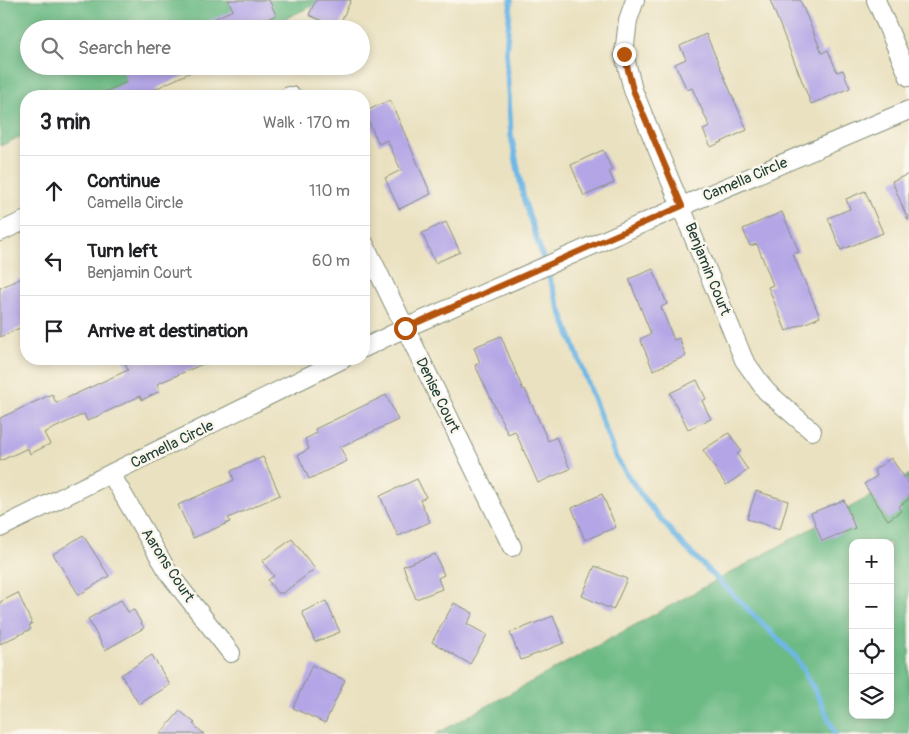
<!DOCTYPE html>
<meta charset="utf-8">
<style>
:root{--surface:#fff;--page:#f2f2f2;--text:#202124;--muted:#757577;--line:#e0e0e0}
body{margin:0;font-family:Pangolin,sans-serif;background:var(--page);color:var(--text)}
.controls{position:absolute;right:15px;bottom:15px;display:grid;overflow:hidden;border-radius:10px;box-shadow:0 2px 8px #0003}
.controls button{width:45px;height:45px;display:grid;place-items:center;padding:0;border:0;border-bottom:1px solid var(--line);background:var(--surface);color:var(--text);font:25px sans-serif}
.stop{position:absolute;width:15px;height:15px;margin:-11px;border:4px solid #b45309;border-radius:50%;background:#fff}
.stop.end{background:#b45309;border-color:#fff;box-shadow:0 1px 5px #0008}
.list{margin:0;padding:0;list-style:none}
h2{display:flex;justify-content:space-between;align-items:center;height:65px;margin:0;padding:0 20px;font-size:21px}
h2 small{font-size:16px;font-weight:400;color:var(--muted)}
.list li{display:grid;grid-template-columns:32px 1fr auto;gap:15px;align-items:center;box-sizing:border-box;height:70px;padding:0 20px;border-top:1px solid var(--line)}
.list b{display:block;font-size:19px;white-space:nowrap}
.list p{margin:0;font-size:16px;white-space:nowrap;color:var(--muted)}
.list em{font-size:16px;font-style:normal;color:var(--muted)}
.icon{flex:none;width:28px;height:28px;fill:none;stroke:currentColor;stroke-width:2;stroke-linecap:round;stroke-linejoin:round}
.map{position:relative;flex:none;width:909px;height:734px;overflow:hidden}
.search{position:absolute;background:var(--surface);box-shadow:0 2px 8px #0003;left:20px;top:20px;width:350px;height:55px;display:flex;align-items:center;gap:12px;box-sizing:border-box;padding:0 18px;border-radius:28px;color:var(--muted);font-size:19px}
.panel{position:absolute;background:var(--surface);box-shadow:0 2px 8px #0003;left:20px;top:90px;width:350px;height:275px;border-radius:20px}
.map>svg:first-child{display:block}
.forest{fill:#6cba84;stroke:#467c5c;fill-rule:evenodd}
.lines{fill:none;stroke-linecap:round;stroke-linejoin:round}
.stream{stroke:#6eb7e6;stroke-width:5.5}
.building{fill:#b4a6e6}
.minor-casing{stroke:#848f7a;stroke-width:20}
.minor{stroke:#fff;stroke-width:18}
.route{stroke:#b45309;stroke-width:6}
.labels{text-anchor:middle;stroke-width:5;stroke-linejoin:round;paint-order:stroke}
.street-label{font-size:15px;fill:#1f3d34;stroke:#fbf7ec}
</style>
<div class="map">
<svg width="909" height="734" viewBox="0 0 909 734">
<rect width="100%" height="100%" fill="#fbf7ec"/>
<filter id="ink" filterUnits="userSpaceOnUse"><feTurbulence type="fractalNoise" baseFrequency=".02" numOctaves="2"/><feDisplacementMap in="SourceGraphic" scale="10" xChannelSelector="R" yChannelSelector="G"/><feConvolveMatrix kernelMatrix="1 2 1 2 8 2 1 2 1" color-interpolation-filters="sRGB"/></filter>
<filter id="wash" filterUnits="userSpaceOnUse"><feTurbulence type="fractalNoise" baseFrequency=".0096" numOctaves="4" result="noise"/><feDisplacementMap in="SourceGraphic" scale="20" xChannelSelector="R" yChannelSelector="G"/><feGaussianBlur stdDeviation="1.12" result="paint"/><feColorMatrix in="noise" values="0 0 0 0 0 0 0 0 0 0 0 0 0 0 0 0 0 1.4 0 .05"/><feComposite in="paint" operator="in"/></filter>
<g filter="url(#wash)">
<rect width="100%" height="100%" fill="#eae1c0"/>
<g class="forest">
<polygon points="0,0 326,0 262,29 29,29 29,66 178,66 111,96 26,96 26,134 0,146"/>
<path d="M909,475v259h-473zM853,543h37v172h-37z"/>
</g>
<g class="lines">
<polyline class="stream" points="511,0 506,51 511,135 524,200 557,301 616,458 644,499 680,542 796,657 820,700 835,734"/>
</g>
<g id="blocks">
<g class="building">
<polygon points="228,0 269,0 276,15 246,29 191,29 233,10"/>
<polygon points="316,0 351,0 338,28 309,15"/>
<polygon points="770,0 800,0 822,53 828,50 837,72 843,70 850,88 811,104"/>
<polygon points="706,34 747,130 711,147 703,130 710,127 692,88 687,90 675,64 686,59 680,46"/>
<polygon points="120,66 204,66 155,89 158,96 95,96 127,82"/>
<polygon points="390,100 431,194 399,209 385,178 401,170 387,140 379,144 364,112"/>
<polygon points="603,150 612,170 609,171 614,183 584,196 571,165"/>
<polygon points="909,174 909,220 908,220 892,181"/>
<polygon points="865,191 883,233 841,250 828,218 850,209 846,199"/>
<polygon points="782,212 799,252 793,254 820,317 786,331 768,287 773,285 757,244 750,246 743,229"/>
<polygon points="446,222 460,252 435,263 422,233"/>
<polygon points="653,269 667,304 661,307 674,340 679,338 686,356 653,370 640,339 651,334 629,279"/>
<polygon points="26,276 26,325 0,337 0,288"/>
<polygon points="501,336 523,390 525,389 548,441 556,437 570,469 538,483 515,431 508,434 475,365 480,363 474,347"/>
<polygon points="123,359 214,359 157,384 160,391 142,400 140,396 87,421 84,414 44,433 50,444 30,454 28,448 0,461 0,418 52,394 56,403 128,370"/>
<polygon points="697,380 706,399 702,401 711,419 688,429 670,393"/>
<polygon points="386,395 398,420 340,447 347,461 309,479 298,455 309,449 305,439 317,433 315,429"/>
<polygon points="729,433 741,451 737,454 748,470 726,485 703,450"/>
<polygon points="263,457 280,495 228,518 230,522 193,538 178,505 234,480 231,471"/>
<polygon points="891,458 909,484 909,499 898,507 901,511 888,520 864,484 877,476 874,470"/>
<polygon points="417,479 426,497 420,500 430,522 398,536 380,496"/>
<polygon points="756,491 788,501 780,529 747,519"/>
<polygon points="602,494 616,527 585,540 572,508"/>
<polygon points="844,500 855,528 822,541 811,513"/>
<polygon points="83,535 109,576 79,595 53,554"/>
<polygon points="292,539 315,569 283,593 277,593 268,580 274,576 262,561"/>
<polygon points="435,554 444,575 438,578 442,589 416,599 403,566"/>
<polygon points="595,566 627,579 613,610 582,596"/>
<polygon points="18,593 32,624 29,626 31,629 0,644 0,602"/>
<polygon points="121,600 128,612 134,610 144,628 105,650 88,619"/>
<polygon points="326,601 340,632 315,642 302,612"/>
<polygon points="454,603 473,613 467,624 487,635 470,664 432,642"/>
<polygon points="553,616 564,643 521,660 510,633"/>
<polygon points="152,655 170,685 139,704 121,675"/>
<polygon points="312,665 345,680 325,723 293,708"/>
<polygon points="180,711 195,723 193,724 204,734 160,734"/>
</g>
</g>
</g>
<g filter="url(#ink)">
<use href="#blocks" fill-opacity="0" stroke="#848f7a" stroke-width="1"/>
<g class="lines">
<g class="minor-casing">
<g id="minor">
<polyline points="635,0 628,20 624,54 633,90 744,360 766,391 812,431"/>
<polyline points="876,0 909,77"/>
<polyline points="289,96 292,96"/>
<polyline points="0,232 26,220"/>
<polyline points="364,243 512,547"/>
<polyline points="364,348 405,328 682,206 909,110"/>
<polyline points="111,474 170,575 231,653"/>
<polyline points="0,528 343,359"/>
</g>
</g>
<use href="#minor" class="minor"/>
</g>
</g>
<g class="lines" filter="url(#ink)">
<polyline class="route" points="405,328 682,206 633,90 624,54"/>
</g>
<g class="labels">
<g class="street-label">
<text transform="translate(745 179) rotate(-23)" y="5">Camella Circle</text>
<text transform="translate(708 269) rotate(68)" y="5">Benjamin Court</text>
<text transform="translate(438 395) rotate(64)" y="5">Denise Court</text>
<text transform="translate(172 444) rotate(-26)" y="5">Camella Circle</text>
<text transform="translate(168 565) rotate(57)" y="5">Aarons Court</text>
</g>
</g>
</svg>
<div class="controls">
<button>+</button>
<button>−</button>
<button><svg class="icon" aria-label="locate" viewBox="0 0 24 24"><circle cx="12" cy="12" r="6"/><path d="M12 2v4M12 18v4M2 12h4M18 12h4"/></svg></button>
<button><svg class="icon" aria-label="layers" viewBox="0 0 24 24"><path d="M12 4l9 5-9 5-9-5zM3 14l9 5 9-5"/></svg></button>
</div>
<div class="stop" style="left:405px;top:328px"></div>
<div class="stop end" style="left:624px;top:54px"></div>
<div class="search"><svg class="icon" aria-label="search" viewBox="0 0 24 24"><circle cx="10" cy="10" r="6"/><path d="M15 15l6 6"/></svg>Search here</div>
<section class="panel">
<h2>3 min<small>Walk · 170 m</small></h2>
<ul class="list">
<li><svg class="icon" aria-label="ahead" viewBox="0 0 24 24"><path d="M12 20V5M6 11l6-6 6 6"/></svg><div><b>Continue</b><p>Camella Circle</p></div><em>110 m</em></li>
<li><svg class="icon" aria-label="left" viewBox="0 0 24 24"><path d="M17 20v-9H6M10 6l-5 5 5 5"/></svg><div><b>Turn left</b><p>Benjamin Court</p></div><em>60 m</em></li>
<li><svg class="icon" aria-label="arrive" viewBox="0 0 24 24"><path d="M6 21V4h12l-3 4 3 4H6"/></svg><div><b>Arrive at destination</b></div></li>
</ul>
</section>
</div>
